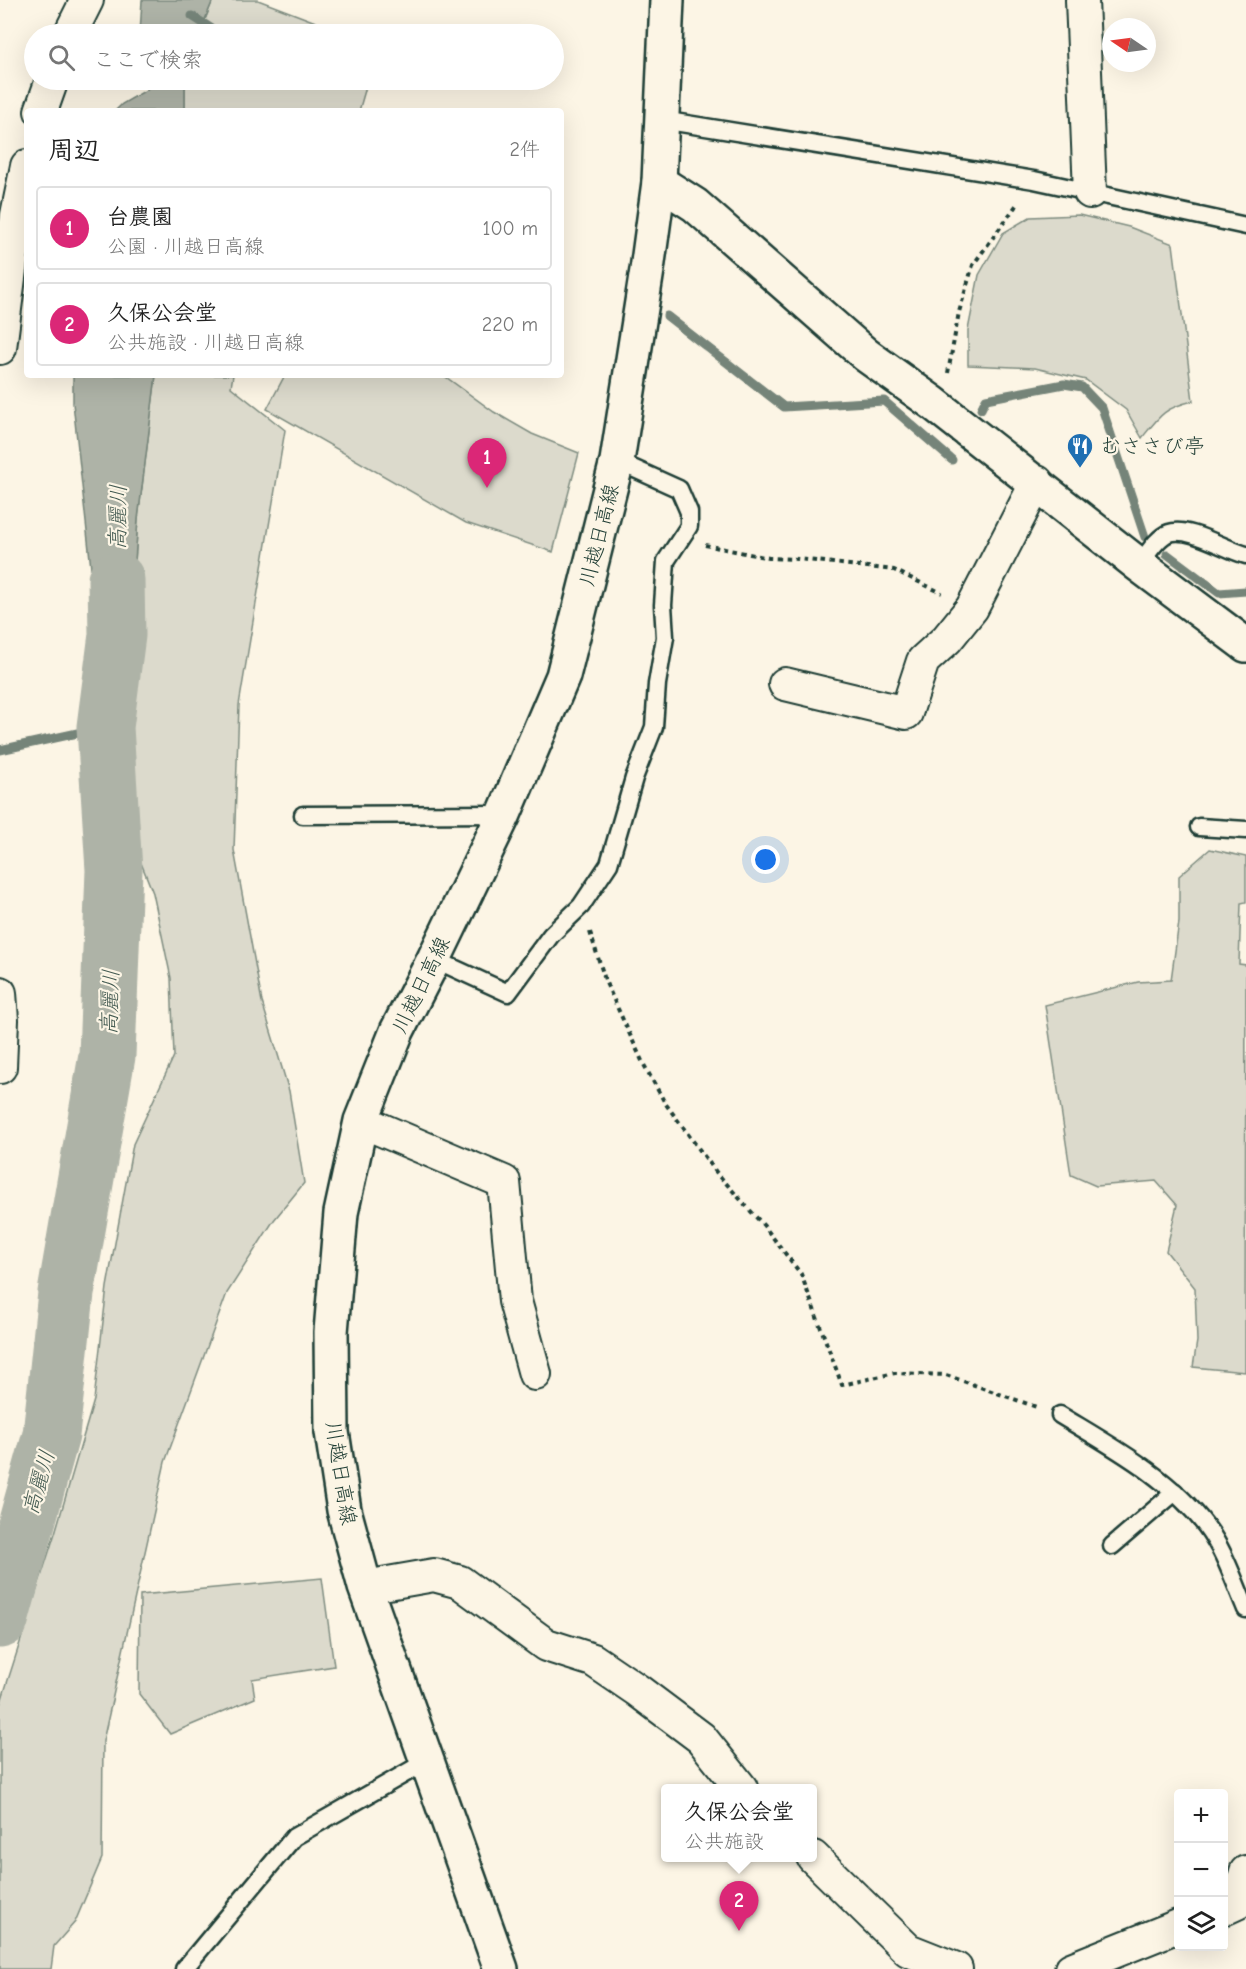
<!DOCTYPE html>
<html lang="ja">
<meta charset="utf-8">
<style>
:root{--surface:#fff;--page:#f6f6f6;--text:#222;--muted:#767676;--line:#e0e0e0;--accent:#db2777}
body{margin:0;font-family:"Comic Neue","Klee One",sans-serif;background:var(--page);color:var(--text)}
.controls{position:absolute;right:18px;bottom:18px;display:grid;overflow:hidden;border-radius:6px;box-shadow:0 6px 24px #0002}
.controls button{width:54px;height:54px;display:grid;place-items:center;padding:0;border:0;border-bottom:2px solid var(--line);background:var(--surface);color:var(--text);font:30px sans-serif}
.compass{position:absolute;left:1102px;top:18px;width:54px;height:54px;border-radius:50%;background:var(--surface);box-shadow:0 6px 24px #0002;rotate:283deg}
.you{position:absolute;left:766px;top:860px;width:21px;height:21px;margin:-15px;border:4px solid #fff;border-radius:50%;background:#1a73e8;box-shadow:0 0 0 9px #1a73e833}
.badge{display:grid;place-items:center;width:39px;height:39px;border-radius:50%;background:var(--accent);color:#fff;font-size:20px;font-weight:700}
.pin{position:absolute;translate:-50% -50px;filter:drop-shadow(0 2px 3px #0008)}
.pin::after{content:'';position:absolute;top:32px;width:21px;height:18px;background:inherit;clip-path:polygon(0 0,100% 0,50% 100%)}
.popup{position:absolute;left:661px;top:1784px;width:156px;height:78px;box-sizing:border-box;display:grid;place-content:center;border-radius:6px;background:var(--surface);filter:drop-shadow(0 2px 4px #0005);font-size:20px;white-space:nowrap;color:var(--muted)}
.popup b{font-size:22px;color:var(--text)}
.popup::after{content:'';position:absolute;left:50%;top:100%;margin-left:-12px;border:12px solid transparent;border-top-color:var(--surface)}
.list{margin:0;padding:0;list-style:none}
h2{display:flex;justify-content:space-between;align-items:center;height:78px;margin:0;padding:0 24px;font-size:26px}
h2 small{font-size:20px;font-weight:400;color:var(--muted)}
.list li{display:grid;grid-template-columns:39px 1fr auto;gap:18px;align-items:center;box-sizing:border-box;height:84px;margin:0 12px 12px;padding:0 12px;border:2px solid var(--line);border-radius:6px}
.list b{display:block;font-size:22px;white-space:nowrap}
.list p{margin:0;font-size:20px;white-space:nowrap;color:var(--muted)}
.list em{font-size:20px;font-style:normal;color:var(--muted)}
.icon{flex:none;width:33px;height:33px;fill:none;stroke:currentColor;stroke-width:2;stroke-linecap:round;stroke-linejoin:round}
.map{position:relative;flex:none;width:1246px;height:1969px;overflow:hidden}
.search{position:absolute;background:var(--surface);box-shadow:0 6px 24px #0002;left:24px;top:24px;width:540px;height:66px;display:flex;align-items:center;gap:15px;box-sizing:border-box;padding:0 21px;border-radius:33px;color:var(--muted);font-size:22px}
.panel{position:absolute;background:var(--surface);box-shadow:0 6px 24px #0002;left:24px;top:108px;width:540px;height:270px;border-radius:6px}
.map>svg:first-child{display:block}
.green{fill:#dcdacc;stroke:#7e8c80;stroke-width:1.5}
.water{fill:#aeb3a7;stroke:#758479;stroke-width:1.5}
.lines{fill:none;stroke-linecap:round;stroke-linejoin:round}
.stream{stroke:#758479;stroke-width:9}
.river{stroke:#aeb3a7;stroke-width:57}
.service-casing{stroke:#1f3d34;stroke-width:21}
.minor-casing{stroke:#1f3d34;stroke-width:36}
.tertiary-casing{stroke:#1f3d34;stroke-width:38}
.primary-casing{stroke:#1f3d34;stroke-width:38}
.path{stroke:#1f3d34;stroke-width:4;stroke-dasharray:4.5 4.5;stroke-linecap:butt}
.service{stroke:#fcf5e5;stroke-width:16}
.minor{stroke:#fcf5e5;stroke-width:32}
.tertiary{stroke:#fcf5e5;stroke-width:33}
.primary{stroke:#fcf5e5;stroke-width:33}
.labels{text-anchor:middle;stroke-width:4.5;stroke-linejoin:round;paint-order:stroke}
.poi-label{font-size:21px;fill:#1f3d34;stroke:#fcf5e5;text-anchor:start}
.street-label{font-size:21px;fill:#1f3d34;stroke:#fcf5e5}
.water-label{font-size:22px;font-style:italic;fill:#435a51;stroke:#fcf5e5}
</style>
<div class="map">
<svg width="1246" height="1969" viewBox="0 0 1246 1969">
<rect width="100%" height="100%" fill="#fcf5e5"/>
<filter id="ink" filterUnits="userSpaceOnUse"><feTurbulence type="fractalNoise" baseFrequency=".0167" numOctaves="2"/><feDisplacementMap in="SourceGraphic" scale="12" xChannelSelector="R" yChannelSelector="G"/><feConvolveMatrix kernelMatrix="1 2 1 2 8 2 1 2 1" color-interpolation-filters="sRGB"/></filter>
<g filter="url(#ink)">
<g class="green">
<polygon points="213,0 258,0 347,34 199,34"/>
<polygon points="185,80 368,80 359,111 185,111"/>
<path d="M1079,215l50,12 44,17 20,157c-29,7 -33,14 -51,37l-16,-28 -40,-30 -51,-12 -67,-3v-35l11,-55 24,-42 27,-16z"/>
<polygon points="156,375 233,375 231,387 285,430 239,705 234,850 262,1002 289,1091 304,1183 274,1220 227,1293 165,1462 103,1741 102,1858 75,1922 54,1946 51,1969 0,1969 0,1705 55,1533 94,1400 107,1287 133,1144 174,1056 171,978 153,893 122,815 131,619 138,519"/>
<polygon points="285,375 443,375 494,412 532,434 579,453 553,552 466,523 267,409"/>
<polygon points="1210,849 1246,857 1246,902 1241,903 1239,964 1246,965 1245,1372 1193,1367 1197,1341 1195,1288 1166,1251 1177,1205 1156,1181 1096,1186 1071,1175 1045,1005 1138,982 1171,980 1179,922 1179,876"/>
<polygon points="322,1578 334,1666 252,1679 255,1698 170,1734 139,1694 140,1595"/>
</g>
<g class="water">
<polygon points="142,0 213,0 199,34 140,34"/>
<polygon points="149,80 185,80 185,111 115,111 122,104 148,89"/>
<polygon points="73,375 156,375 138,519 129,645 102,669 73,403"/>
</g>
<g class="lines">
<g class="stream">
<polyline points="192,16 220,34"/>
<polyline points="667,316 784,407 884,401 952,460"/>
<polyline points="981,409 986,399 1064,384 1082,387 1102,408 1145,537"/>
<polyline points="1167,554 1219,593 1246,591"/>
<polyline points="0,750 105,727"/>
</g>
<polyline class="river" points="0,1620 51,1435 66,1293 107,1056 114,870 105,727 117,635 116,580"/>
<g class="service-casing">
<g id="service">
<polyline points="662,120 1034,180 1246,226"/>
<path d="M1139,565c8,-10 18,-28 30,-32 20,-7 57,17 77,22"/>
<polyline points="303,815 504,814"/>
<polyline points="1199,827 1246,830"/>
<polyline points="434,959 508,993 551,935 581,906 609,864 634,778 654,727 657,684 665,637 663,605 666,561 689,526 689,512 679,489 617,461"/>
<path d="M1060,1415c51,31 109,62 146,111 18,24 28,55 40,83"/>
<polyline points="1112,1546 1175,1492"/>
<polyline points="184,1969 294,1837 427,1761"/>
</g>
</g>
<g class="minor-casing">
<g id="minor">
<polyline points="1082,0 1090,192"/>
<polyline points="70,34 87,0"/>
<polyline points="41,111 52,80"/>
<polyline points="0,348 17,215 27,166"/>
<polyline points="785,684 906,713 923,661 947,639 972,608 1037,482"/>
<polyline points="0,993 2,1020 0,1067"/>
<polyline points="361,1121 504,1182 515,1301 535,1374"/>
<polyline points="365,1587 434,1575 460,1582 546,1645 593,1660 637,1690 701,1738 741,1788"/>
<polyline points="813,1857 908,1950 956,1969"/>
<polyline points="1224,1909 1237,1903 1246,1872"/>
<polyline points="1071,1969 1178,1926"/>
</g>
</g>
<g class="tertiary-casing">
<polyline id="tertiary" points="659,182 695,205 866,355 933,403 1139,565 1246,645"/>
</g>
<g class="primary-casing">
<polyline id="primary" points="501,1969 365,1587 344,1510 332,1432 331,1332 341,1213 361,1121 397,1031 434,959 504,814 563,676 617,461 647,270 659,182 667,0"/>
</g>
<g class="path">
<polyline points="948,373 959,312 973,265 1018,203"/>
<polyline points="705,545 769,558 798,559 894,570 942,593"/>
<polyline points="590,932 606,983 643,1063 665,1103 716,1172 764,1226 801,1274 842,1385 895,1373 946,1375 1039,1408"/>
</g>
<use href="#service" class="service"/>
<use href="#minor" class="minor"/>
<use href="#tertiary" class="tertiary"/>
<use href="#primary" class="primary"/>
</g>
</g>
<defs>
<g id="restaurant-pin" transform="scale(1.35)"><path d="M0 17L-7.5 6A9.5 9.5 0 1 1 7.5 6Z" fill="#1f6fb2" stroke="#fcf5e5"/><path d="M-5-6h1v4h1v-4h1v4h1v-4h1v5L-1.5 .5V6h-2V.5L-5-1ZM5-6V6H3V1.5H1.5Q1.5-4 5-6Z" fill="#fff"/></g>
</defs>
<g fill-rule="evenodd">
<use href="#restaurant-pin" x="1080" y="446"/>
</g>
<g class="labels">
<g class="poi-label">
<text x="1100" y="453">むささび亭</text>
</g>
<g class="street-label">
<text transform="translate(599 535) rotate(-76)" y="7">川越日高線</text>
<text transform="translate(421 985) rotate(-64)" y="7">川越日高線</text>
<text transform="translate(341 1473) rotate(81)" y="7">川越日高線</text>
</g>
<g class="water-label">
<text transform="translate(117 517) rotate(-89)" y="8">高麗川</text>
<text transform="translate(109 1002) rotate(-88)" y="8">高麗川</text>
<text transform="translate(38 1482) rotate(-74)" y="8">高麗川</text>
</g>
</g>
</svg>
<div class="controls">
<button>+</button>
<button>−</button>
<button><svg class="icon" aria-label="layers" viewBox="0 0 24 24"><path d="M12 4l9 5-9 5-9-5zM3 14l9 5 9-5"/></svg></button>
</div>
<svg class="compass" viewBox="-18 -18 36 36"><path d="M0-13l5 13h-10z" fill="#e53935"/><path d="M0 13l5-13h-10z" fill="#767676"/></svg>
<div class="you"></div>
<div class="pin badge" style="left:487px;top:488px">1</div>
<div class="pin badge" style="left:739px;top:1931px">2</div>
<div class="popup"><b>久保公会堂</b>公共施設</div>
<div class="search"><svg class="icon" aria-label="search" viewBox="0 0 24 24"><circle cx="10" cy="10" r="6"/><path d="M15 15l6 6"/></svg>ここで検索</div>
<section class="panel">
<h2>周辺<small>2件</small></h2>
<ul class="list">
<li><span class="badge">1</span><div><b>台農園</b><p>公園 · 川越日高線</p></div><em>100 m</em></li>
<li><span class="badge">2</span><div><b>久保公会堂</b><p>公共施設 · 川越日高線</p></div><em>220 m</em></li>
</ul>
</section>
</div>
